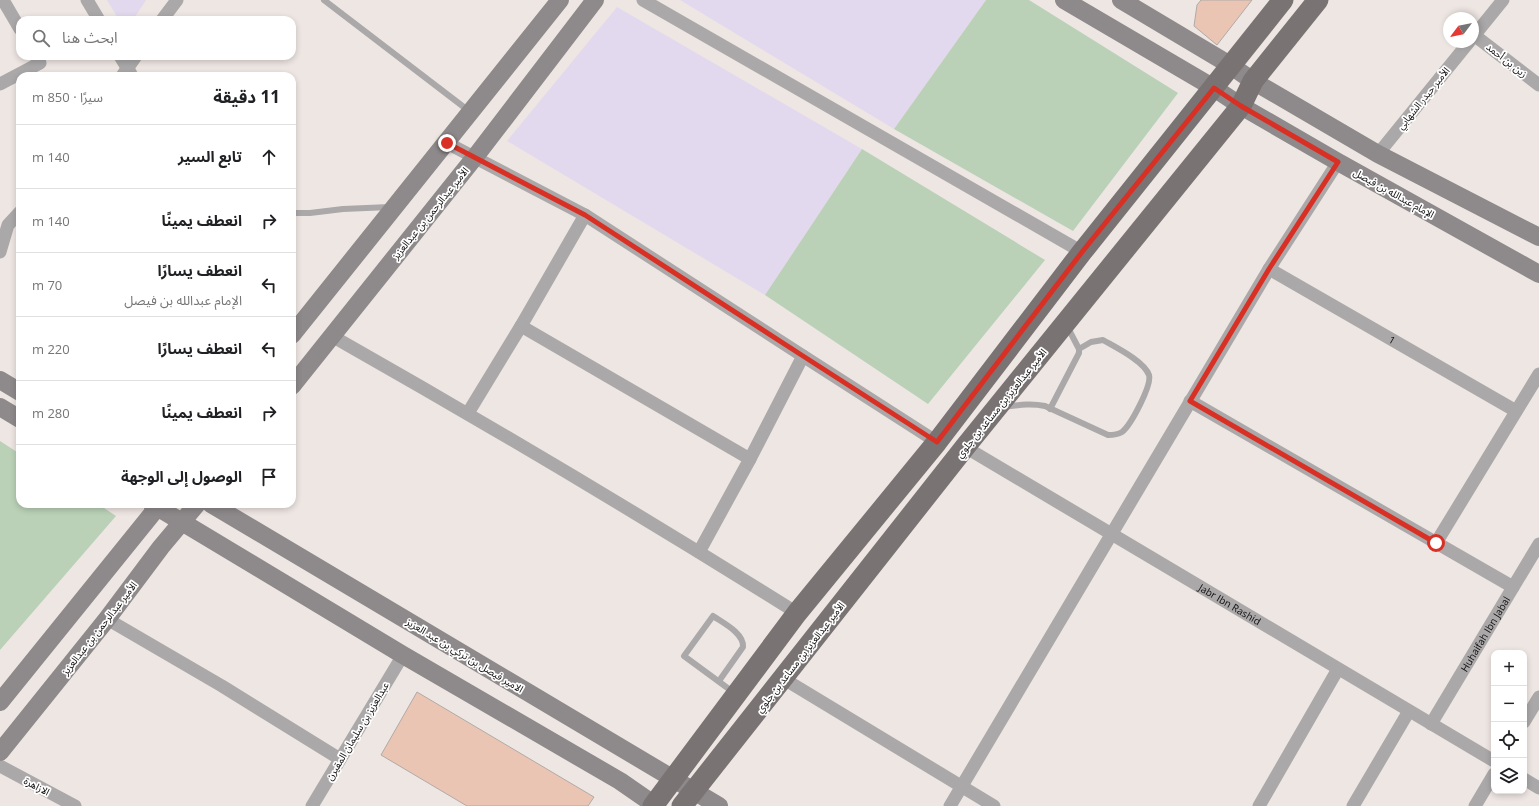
<!DOCTYPE html>
<html lang="ar">
<meta charset="utf-8">
<style>
:root{--surface:#fff;--page:#f2f2f2;--text:#202124;--muted:#757577;--line:#e0e0e0}
body{margin:0;font-family:"Open Sans","Noto Sans Arabic",sans-serif;background:var(--page);color:var(--text);direction:rtl}
.controls{position:absolute;right:12px;bottom:12px;display:grid;overflow:hidden;border-radius:8px;box-shadow:0 2px 6px #0003}
.controls button{width:36px;height:36px;display:grid;place-items:center;padding:0;border:0;border-bottom:1px solid var(--line);background:var(--surface);color:var(--text);font:20px sans-serif}
.compass{position:absolute;left:1443px;top:12px;width:36px;height:36px;border-radius:50%;background:var(--surface);box-shadow:0 2px 6px #0003;rotate:238deg}
.stop{position:absolute;width:12px;height:12px;margin:-9px;border:3px solid #d93025;border-radius:50%;background:#fff}
.stop.end{background:#d93025;border-color:#fff;box-shadow:0 1px 4px #0008}
.list{margin:0;padding:0;list-style:none}
h2{display:flex;justify-content:space-between;align-items:center;height:52px;margin:0;padding:0 16px;font-size:17px}
h2 small{font-size:13px;font-weight:400;color:var(--muted)}
.list li{display:grid;grid-template-columns:26px 1fr auto;gap:12px;align-items:center;box-sizing:border-box;height:64px;padding:0 16px;border-top:1px solid var(--line)}
.list b{display:block;font-size:15px;white-space:nowrap}
.list p{margin:0;font-size:13px;white-space:nowrap;color:var(--muted)}
.list em{font-size:13px;font-style:normal;color:var(--muted)}
.icon{flex:none;width:22px;height:22px;fill:none;stroke:currentColor;stroke-width:2;stroke-linecap:round;stroke-linejoin:round}
.map{position:relative;flex:none;width:1539px;height:806px;overflow:hidden;direction:ltr}
.search{position:absolute;background:var(--surface);box-shadow:0 2px 6px #0003;left:16px;top:16px;width:280px;height:44px;display:flex;align-items:center;gap:10px;box-sizing:border-box;padding:0 14px;border-radius:12px;color:var(--muted);font-size:15px}
.panel{position:absolute;background:var(--surface);box-shadow:0 2px 6px #0003;left:16px;top:72px;width:280px;height:436px;border-radius:12px;direction:rtl}
.map>svg:first-child{display:block}
.commercial{fill:#e3d9ee}
.green{fill:#bad1b7}
.building{fill:#eac5b3;stroke:#b1aaa6}
.lines{fill:none;stroke-linecap:round;stroke-linejoin:round}
.lane{stroke:#aba8a9;stroke-width:6}
.street{stroke:#aba8a9;stroke-width:13}
.secondary{stroke:#8e898a;stroke-width:18}
.primary{stroke:#797374;stroke-width:21}
.route{stroke:#d93025;stroke-width:5}
.labels{text-anchor:middle;stroke-width:3.5;stroke-linejoin:round;paint-order:stroke}
.street-label{font-size:10px;fill:#100e0d;stroke:#fff}
</style>
<div class="map">
<svg width="1539" height="806" viewBox="0 0 1539 806">
<rect width="100%" height="100%" fill="#eee6e3"/>
<g class="commercial">
<polygon points="107,0 146,0 133,20 119,20"/>
<polygon points="680,0 986,0 894,129"/>
<polygon points="617,7 862,149 765,295 507,141"/>
</g>
<g class="green">
<polygon points="986,0 1029,0 1178,93 1073,231 894,129"/>
<polygon points="862,149 1045,260 928,404 765,295"/>
<polygon points="0,441 20,454 20,504 98,504 116,516 0,650"/>
</g>
<g class="building">
<polygon points="1201,0 1252,0 1217,45 1194,26 1197,5"/>
<polygon points="417,692 594,797 588,806 467,806 381,755"/>
</g>
<g class="lines">
<g class="lane">
<polyline points="324,0 469,111"/>
<polyline points="292,213 310,213 343,209 390,207"/>
<path d="M1004,407c15,-2 27,-4 41,-1l63,29c5,0 9,0 14,-3 9,-7 30,-47 27,-57 -5,-14 -34,-28 -46,-35l-12,2 -12,7"/>
<polyline points="1050,409 1079,353 1079,349 1067,326"/>
<path d="M719,681l24,-34c1,-14 -20,-24 -30,-31l-29,40 49,36"/>
</g>
<g class="street">
<polyline points="3,0 20,29"/>
<polyline points="87,0 99,20"/>
<polyline points="643,0 1082,252"/>
<polyline points="162,20 177,0"/>
<polyline points="1474,35 1539,85"/>
<polyline points="1473,37 1503,0"/>
<polyline points="120,56 131,74"/>
<polyline points="122,76 136,56"/>
<polyline points="0,84 40,63 36,56"/>
<polyline points="447,143 585,215 803,356 937,442"/>
<polyline points="1378,154 1469,42"/>
<polyline points="0,252 8,225 20,212"/>
<path id="s1" d="M1269,269l247,142"/>
<polyline points="521,326 750,459"/>
<path d="M332,336c157,89 312,181 465,277"/>
<polyline points="1190,401 1513,587"/>
<polyline points="468,413 521,326 585,215"/>
<path id="s2" d="M965,447l529,314"/>
<polyline points="1436,543 1539,374"/>
<polyline points="699,552 750,459 803,356"/>
<polyline points="107,619 222,686 340,759"/>
<polyline points="784,679 994,806"/>
<polyline points="1524,722 1539,697"/>
<path id="s3" d="M1431,724l108,-180"/>
<polyline points="0,766 75,806"/>
<polyline points="1524,779 1539,788"/>
<polyline points="312,806 403,655"/>
<polyline points="950,806 1269,269 1338,162"/>
<polyline points="1259,806 1338,669"/>
<polyline points="1353,806 1409,711"/>
<polyline points="1475,806 1494,774"/>
</g>
<g class="secondary">
<polyline points="1064,0 1214,88 1241,106 1338,162 1539,274"/>
<polyline points="1121,0 1230,65 1253,81 1378,154 1539,237"/>
<polyline points="292,335 560,0"/>
<polyline points="0,380 20,392"/>
<polyline points="292,386 475,157 595,0"/>
<polyline points="0,407 20,419"/>
<polyline points="152,504 403,655 620,781 656,806"/>
<polyline points="211,504 719,806"/>
<polyline points="0,702 160,504"/>
<polyline points="0,752 107,619 161,547 197,504"/>
</g>
<g class="primary">
<polyline points="653,806 797,613 937,442 1082,252 1283,0"/>
<polyline points="682,806 965,447 1241,106 1253,81 1318,0"/>
</g>
</g>
<g class="lines">
<polyline class="route" points="447,143 585,215 803,356 937,442 1082,252 1214,88 1241,106 1338,162 1269,269 1190,401 1436,543"/>
</g>
<g class="labels">
<g class="street-label">
<text transform="translate(1507 60) rotate(38)" y="4">زين بن أحمد</text>
<text transform="translate(1423 98) rotate(-51)" y="4">الأمير حيدر الشهابي</text>
<text transform="translate(1394 193) rotate(29)" y="4">الإمام عبدالله بن فيصل</text>
<text transform="translate(430 213) rotate(-51)" y="4">الأمير عبدالرحمن بن عبدالعزيز</text>
<text dy="4" stroke="none"><textPath href="#s1" startOffset="142">1</textPath></text>
<text transform="translate(1001 403) rotate(-51)" y="4">الأمير عبدالعزيز بن مساعد بن جلوي</text>
<text dy="4" stroke="none"><textPath href="#s2" startOffset="308">Jabr Ibn Rashid</textPath></text>
<text transform="translate(99 628) rotate(-52)" y="4">الأمير عبدالرحمن بن عبدالعزيز</text>
<text dy="4" stroke="none"><textPath href="#s3" startOffset="105">Huhaifah Ibn Jabal</textPath></text>
<text transform="translate(465 655) rotate(31)" y="4">الامير فيصل بن تركي بن عبد العزيز</text>
<text transform="translate(800 657) rotate(-52)" y="4">الأمير عبدالعزيز بن مساعد بن جلوي</text>
<text transform="translate(357 731) rotate(-59)" y="4">عبدالعزيز بن سليمان المقيرن</text>
<text transform="translate(37 786) rotate(28)" y="4">الازاهرة</text>
</g>
</g>
</svg>
<div class="controls">
<button>+</button>
<button>−</button>
<button><svg class="icon" aria-label="locate" viewBox="0 0 24 24"><circle cx="12" cy="12" r="6"/><path d="M12 2v4M12 18v4M2 12h4M18 12h4"/></svg></button>
<button><svg class="icon" aria-label="layers" viewBox="0 0 24 24"><path d="M12 4l9 5-9 5-9-5zM3 14l9 5 9-5"/></svg></button>
</div>
<svg class="compass" viewBox="-18 -18 36 36"><path d="M0-13l5 13h-10z" fill="#e53935"/><path d="M0 13l5-13h-10z" fill="#757577"/></svg>
<div class="stop" style="left:1436px;top:543px"></div>
<div class="stop end" style="left:447px;top:143px"></div>
<div class="search"><svg class="icon" aria-label="search" viewBox="0 0 24 24"><circle cx="10" cy="10" r="6"/><path d="M15 15l6 6"/></svg>ابحث هنا</div>
<section class="panel">
<h2>11 دقيقة<small>سيرًا · 850 m</small></h2>
<ul class="list">
<li><svg class="icon" aria-label="ahead" viewBox="0 0 24 24"><path d="M12 20V5M6 11l6-6 6 6"/></svg><div><b>تابع السير</b></div><em>140 m</em></li>
<li><svg class="icon" aria-label="right" viewBox="0 0 24 24"><path d="M7 20v-9h11M14 6l5 5-5 5"/></svg><div><b>انعطف يمينًا</b></div><em>140 m</em></li>
<li><svg class="icon" aria-label="left" viewBox="0 0 24 24"><path d="M17 20v-9H6M10 6l-5 5 5 5"/></svg><div><b>انعطف يسارًا</b><p>الإمام عبدالله بن فيصل</p></div><em>70 m</em></li>
<li><svg class="icon" aria-label="left" viewBox="0 0 24 24"><path d="M17 20v-9H6M10 6l-5 5 5 5"/></svg><div><b>انعطف يسارًا</b></div><em>220 m</em></li>
<li><svg class="icon" aria-label="right" viewBox="0 0 24 24"><path d="M7 20v-9h11M14 6l5 5-5 5"/></svg><div><b>انعطف يمينًا</b></div><em>280 m</em></li>
<li><svg class="icon" aria-label="arrive" viewBox="0 0 24 24"><path d="M6 21V4h12l-3 4 3 4H6"/></svg><div><b>الوصول إلى الوجهة</b></div></li>
</ul>
</section>
</div>
